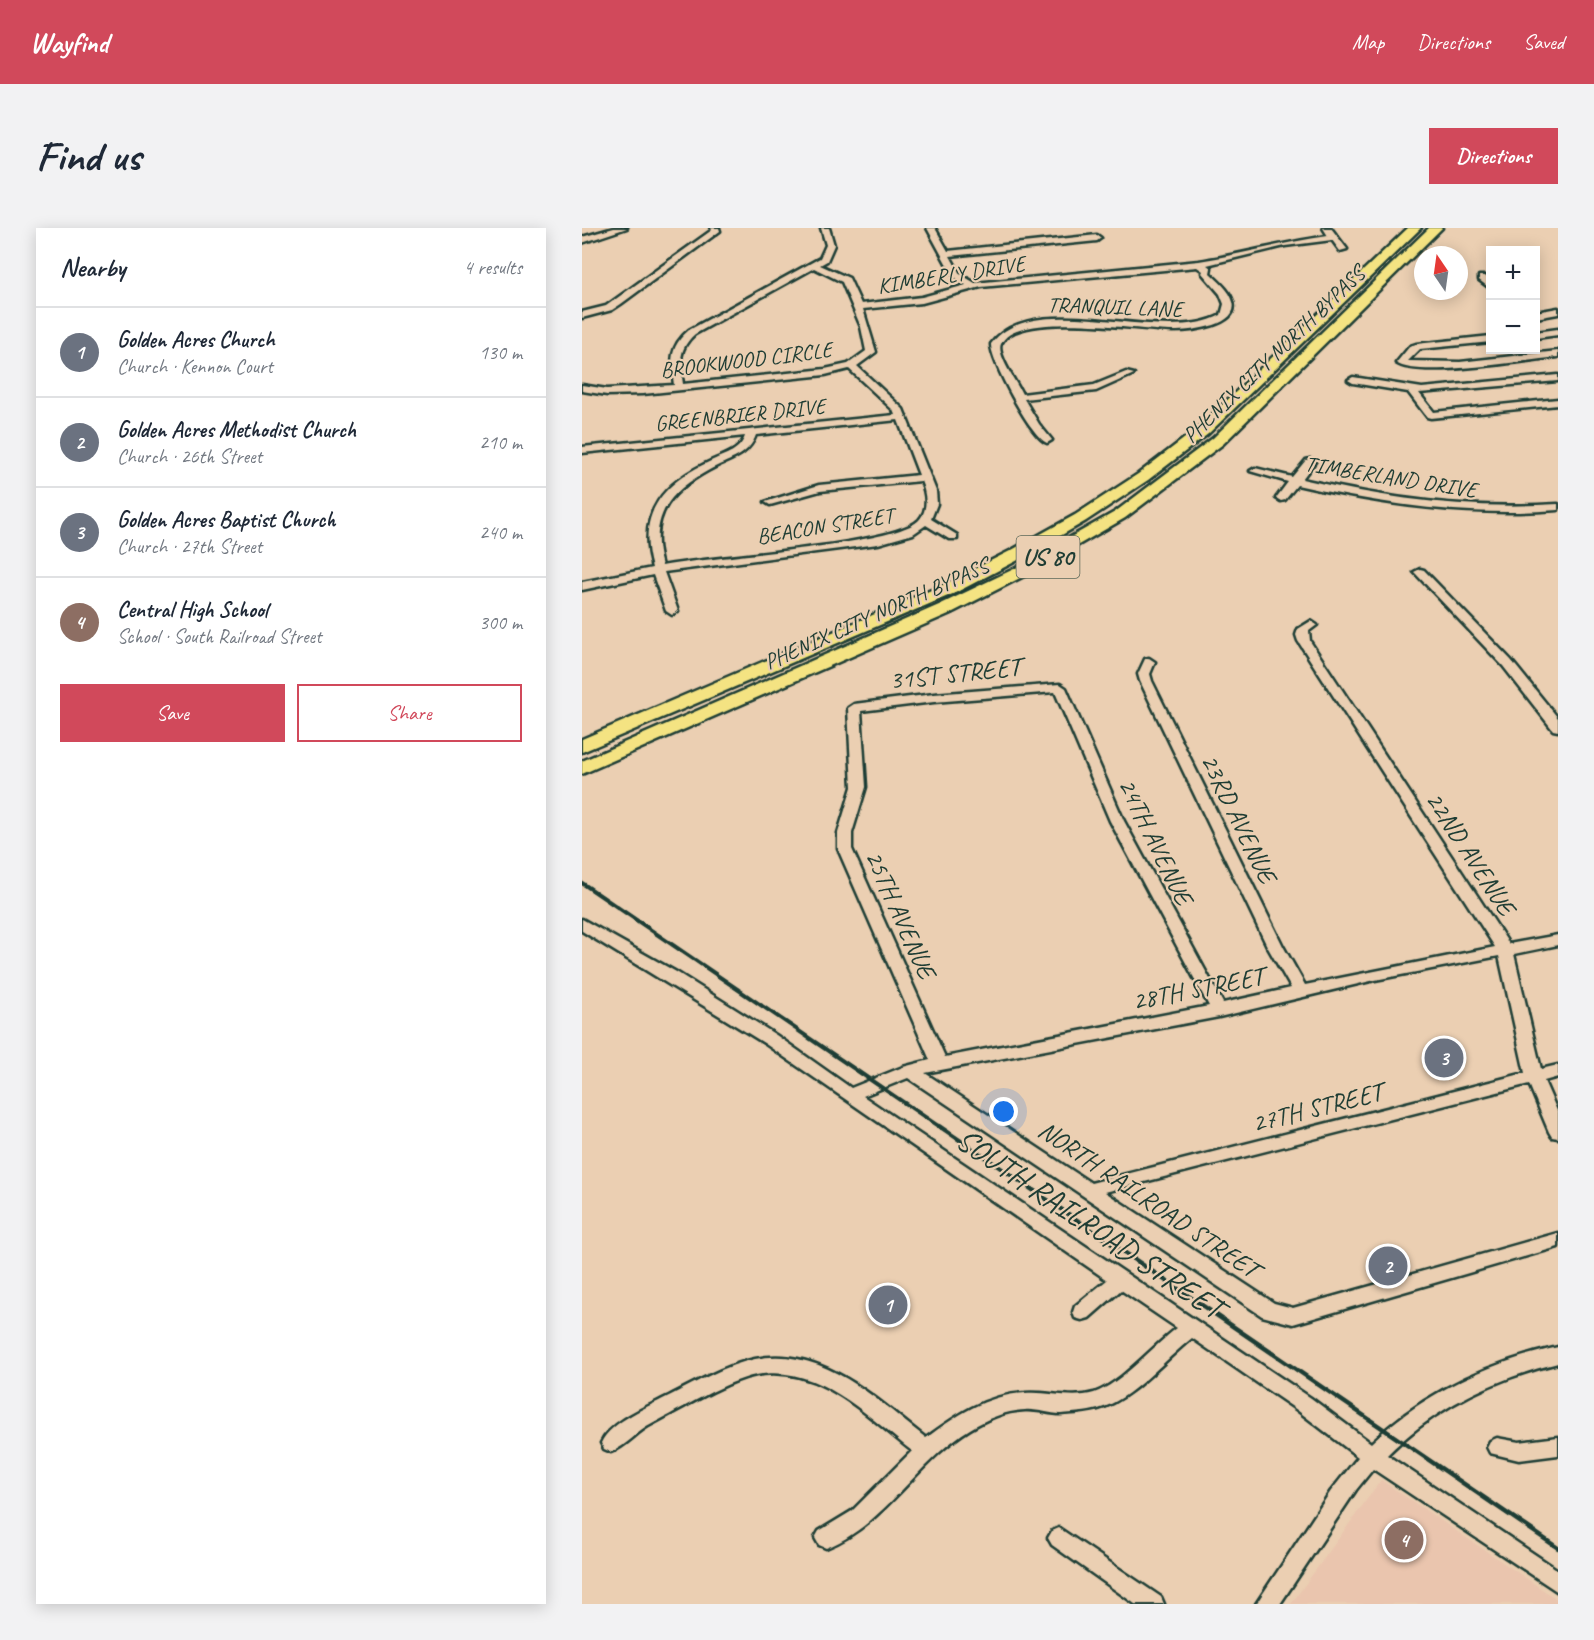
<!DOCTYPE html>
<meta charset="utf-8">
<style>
:root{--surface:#fff;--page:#f2f2f3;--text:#1f2937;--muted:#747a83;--line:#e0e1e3;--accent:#d1495b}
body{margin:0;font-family:Caveat,sans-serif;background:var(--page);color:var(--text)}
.controls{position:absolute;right:18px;top:18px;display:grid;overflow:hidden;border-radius:0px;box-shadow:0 3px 15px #0003}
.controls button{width:54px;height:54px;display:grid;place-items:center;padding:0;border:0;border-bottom:2px solid var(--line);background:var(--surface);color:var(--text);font:30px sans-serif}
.compass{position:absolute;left:832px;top:18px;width:54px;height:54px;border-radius:50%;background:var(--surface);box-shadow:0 3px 15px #0003;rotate:347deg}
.you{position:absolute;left:422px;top:884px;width:21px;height:21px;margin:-15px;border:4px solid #fff;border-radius:50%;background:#1a73e8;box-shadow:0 0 0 9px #1a73e833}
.badge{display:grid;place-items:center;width:39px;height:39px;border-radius:50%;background:var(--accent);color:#fff;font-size:20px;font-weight:700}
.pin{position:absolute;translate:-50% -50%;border:3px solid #fff;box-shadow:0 2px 6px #0006}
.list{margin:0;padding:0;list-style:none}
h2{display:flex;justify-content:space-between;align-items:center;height:78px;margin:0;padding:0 24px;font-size:26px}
h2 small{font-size:20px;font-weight:400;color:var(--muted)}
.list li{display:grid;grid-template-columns:39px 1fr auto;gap:18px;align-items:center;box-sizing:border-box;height:90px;padding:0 24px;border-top:2px solid var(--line)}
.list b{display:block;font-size:22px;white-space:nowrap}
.list p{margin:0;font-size:20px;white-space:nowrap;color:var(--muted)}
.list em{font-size:20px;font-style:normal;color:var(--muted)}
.actions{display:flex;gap:12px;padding:18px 24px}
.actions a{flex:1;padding:14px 0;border:2px solid var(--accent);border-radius:0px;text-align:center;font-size:21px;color:var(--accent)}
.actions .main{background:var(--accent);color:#fff}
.map{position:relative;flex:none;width:976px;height:1376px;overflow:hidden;border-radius:0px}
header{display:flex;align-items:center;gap:36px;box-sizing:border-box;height:84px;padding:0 30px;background:var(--accent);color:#fff}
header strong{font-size:28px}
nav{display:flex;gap:33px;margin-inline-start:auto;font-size:21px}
.intro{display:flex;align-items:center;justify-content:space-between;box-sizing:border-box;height:144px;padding:0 36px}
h1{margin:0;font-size:42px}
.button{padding:15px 27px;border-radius:0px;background:var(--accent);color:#fff;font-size:21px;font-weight:700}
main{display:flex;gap:36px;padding:0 36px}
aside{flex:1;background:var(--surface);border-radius:0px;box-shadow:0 3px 15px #0003}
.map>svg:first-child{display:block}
.built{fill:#eac5ae}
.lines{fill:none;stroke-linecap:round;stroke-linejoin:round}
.minor-casing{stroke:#1f3d34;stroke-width:5}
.highway-casing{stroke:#1f3d34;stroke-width:5}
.minor{fill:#ebcfb2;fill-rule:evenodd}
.highway{fill:#f4e382;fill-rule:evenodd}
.rail-far1{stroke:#1f3d34;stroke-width:4}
.rail{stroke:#1f3d34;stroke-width:4.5}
.labels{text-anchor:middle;stroke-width:4.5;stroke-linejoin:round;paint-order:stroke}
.far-street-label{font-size:22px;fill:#1f3d34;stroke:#ebcfb2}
.shield{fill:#ebcfb2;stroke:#5c695a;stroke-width:1.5}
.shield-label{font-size:24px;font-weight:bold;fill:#1f3d34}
.street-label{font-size:26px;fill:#1f3d34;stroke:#ebcfb2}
.near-street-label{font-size:32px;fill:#1f3d34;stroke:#ebcfb2}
</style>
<header>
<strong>Wayfind</strong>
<nav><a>Map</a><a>Directions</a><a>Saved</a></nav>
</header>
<div class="intro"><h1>Find us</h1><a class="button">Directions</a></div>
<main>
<aside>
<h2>Nearby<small>4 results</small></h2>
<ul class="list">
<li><span class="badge" style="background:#6b7280">1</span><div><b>Golden Acres Church</b><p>Church · Kennon Court</p></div><em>130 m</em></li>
<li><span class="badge" style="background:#6b7280">2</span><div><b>Golden Acres Methodist Church</b><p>Church · 26th Street</p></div><em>210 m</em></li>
<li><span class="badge" style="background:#6b7280">3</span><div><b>Golden Acres Baptist Church</b><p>Church · 27th Street</p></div><em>240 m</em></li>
<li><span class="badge" style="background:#8d6e63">4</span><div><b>Central High School</b><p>School · South Railroad Street</p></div><em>300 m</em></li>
</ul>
<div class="actions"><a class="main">Save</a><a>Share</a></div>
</aside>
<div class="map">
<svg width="976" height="1376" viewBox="0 0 976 1376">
<rect width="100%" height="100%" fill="#ebcfb2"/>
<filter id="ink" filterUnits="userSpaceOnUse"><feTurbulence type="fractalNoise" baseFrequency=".0167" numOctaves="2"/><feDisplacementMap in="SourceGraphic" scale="12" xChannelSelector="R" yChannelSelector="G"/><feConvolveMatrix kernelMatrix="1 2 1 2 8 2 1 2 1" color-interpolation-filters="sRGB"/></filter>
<g filter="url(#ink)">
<polygon class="built" points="799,1252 976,1372 976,1376 709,1376"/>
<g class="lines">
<g class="minor-casing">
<g id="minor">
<polygon points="32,0 45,0 0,15 0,9"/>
<polygon points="129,0 137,0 138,3 39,76 30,82 0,90 0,84 24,78 130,2"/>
<path d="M239,0h8l5,17 -7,16 -7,4 29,13 12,26 61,-7 44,-12 -13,-9 -26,-48h8l13,23 149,-16 4,3 -4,3 -147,15 10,18 15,9 224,-22c44,-7 86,-19 129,-25l-5,-8h8l16,21 -7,2 -8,-11 -47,6 -78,19 4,3 -1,5c8,8 20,17 23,29 7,24 -43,29 -59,29 -33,0 -157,-22 -173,13 -5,10 16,39 21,50l72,-9 32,-13 8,2 -38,17 -72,8 15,25 13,16 -5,3c-16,-6 -57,-83 -56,-99 44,-58 171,3 230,-29l3,-11 -4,-10 -18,-21 1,-2 -6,-4 -216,20 -59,16 -59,6 13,43 -19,14 46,43 33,82 1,13 -6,15 26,16v4h-8l-23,-14 -13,9 -35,10 -214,28 14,39 -6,4 -6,-4 -13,-36 -71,15v-8l70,-14c-16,-56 12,-86 61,-108 13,-6 27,-9 32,-24l-163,17v-6l313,-32 -2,-5 -44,-41 -24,6 -182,19 -36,1 -25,-4v-6l25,4 67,-4c-3,-24 -5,-38 15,-55l131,-72 6,-13zM232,40l28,14 19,45 5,24 -18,13 -23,5 -142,15c-3,-22 -5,-35 12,-50zM316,192l21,55 -100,10 -54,17 5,3 50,-14 101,-10c5,12 8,28 -2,39 -25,26 -209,36 -257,46 -15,-53 11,-78 55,-100 17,-8 32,-12 39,-31z"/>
<polygon points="897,48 903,48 909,53 909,61 897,52"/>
<polygon points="976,80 976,86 954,90 954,84"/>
<polygon points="976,101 976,107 954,110 954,104"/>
<path d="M909,108v6l-71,7 -12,12 52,1 98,-11v6c-31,3 -140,22 -162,6l14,-17 6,-2z"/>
<polygon points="976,147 976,153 837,165 852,184 976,171 976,177 849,190 845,189 826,164 771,155 766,152 771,149 840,160"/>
<path d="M728,231l5,3 -13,17c85,20 168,31 256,25v6c-89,7 -174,-5 -261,-25l-12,15 -4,1 -5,-3 12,-16 -38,-11 5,-3 37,9 14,-17z"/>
<polygon points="838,341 842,342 929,432 976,490 976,503 971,502 921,438 834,346 832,344"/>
<path d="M729,393l6,4 -8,6 1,10 199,303 49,-9v10l-44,9 27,115 17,-4v12l-14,4 14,32v25l-6,-1 -3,-5 -20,-48 -424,108 169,111 19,5 265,-75v14l-265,77 -31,-8 -354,-238 -45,18 448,302 60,45c52,-50 117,-80 187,-96v16c-65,16 -124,45 -171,92l171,115v22l-185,-123 -17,21 -76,114h-24l75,-113 27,-34 -61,-47 -105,-72c-27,21 -62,63 -94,71 -11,3 -26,4 -37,5 -12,0 -24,-5 -36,-4 -21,1 -38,9 -55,19 -54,33 -85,96 -144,119l-7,-3 -4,-7 4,-7 33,-20 60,-60c-45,-35 -94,-88 -156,-76 -30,6 -75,34 -104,49 -15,7 -25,22 -41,28l-7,-3 -3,-6c10,-22 49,-37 70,-48 26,-13 55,-30 84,-36 67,-14 123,42 171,79 30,-22 60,-43 99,-45 23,-2 46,7 69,0 27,-9 59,-47 83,-65l-56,-38 -32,28 -7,2 -7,-2 -2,-6 2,-6 32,-26 -343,-237 -182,-112v-12l96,54 98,62 75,53 52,-21 27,-7 -92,-211v-16l14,-46 -4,-79 6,-4 80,-10 126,-10 6,4 58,133 99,182 68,-15 -24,-42 -127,-265 -2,-7 7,-15 4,-1 6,4 -5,12 2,7 131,265 22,39 190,-38 -197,-306 -2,-6 2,-6zM473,464l55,129 99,185 -264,51 -93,-208v-16l14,-46 -5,-76 73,-9zM917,728l26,117 -434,110 -166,-110 294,-56 156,-37z"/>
<polygon points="976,1209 976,1227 937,1232 908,1225 905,1219 908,1213 915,1210 937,1214"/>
<polygon points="477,1300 579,1369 582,1376 553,1376 470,1317 466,1310 470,1303"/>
</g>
</g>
<g class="highway-casing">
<g id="highway">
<polygon points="826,0 839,0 626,206 566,252 504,293 440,330 373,365 0,524 0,511 361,357 428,323 493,287 556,246 616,200"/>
<polygon points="847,0 860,0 641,216 543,290 446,346 369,385 0,546 0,533 357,377 434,340 533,284 631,210"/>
</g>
</g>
<use href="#minor" class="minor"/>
<use href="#highway" class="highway"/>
<polyline class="rail-far1" points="0,655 359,900"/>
<polyline class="rail" points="357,898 976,1320"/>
</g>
</g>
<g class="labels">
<g class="far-street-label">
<text transform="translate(369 46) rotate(-9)" y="8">KIMBERLY DRIVE</text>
<text transform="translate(533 78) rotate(2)" y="8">TRANQUIL LANE</text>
<text transform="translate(691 126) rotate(-44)" y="8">PHENIX CITY NORTH BYPASS</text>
<text transform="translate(164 131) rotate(-7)" y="8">BROOKWOOD CIRCLE</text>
<text transform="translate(158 186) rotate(-6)" y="8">GREENBRIER DRIVE</text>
<text transform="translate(809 248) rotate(9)" y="8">TIMBERLAND DRIVE</text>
<text transform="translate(243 297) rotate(-9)" y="8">BEACON STREET</text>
<text transform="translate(294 385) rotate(-24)" y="8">PHENIX CITY NORTH BYPASS</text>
</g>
<rect class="shield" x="434.5" y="308" width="63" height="42" rx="4.5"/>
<g class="shield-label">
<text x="466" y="337">US 80</text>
</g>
<g class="street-label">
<text transform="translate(373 445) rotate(-6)" y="9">31ST STREET</text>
<text transform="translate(657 590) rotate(64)" y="9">23RD AVENUE</text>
<text transform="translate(574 613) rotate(64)" y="9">24TH AVENUE</text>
<text transform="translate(889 625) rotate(57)" y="9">22ND AVENUE</text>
<text transform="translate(319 686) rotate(66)" y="9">25TH AVENUE</text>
<text transform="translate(616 760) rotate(-11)" y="9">28TH STREET</text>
<text transform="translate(735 879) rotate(-14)" y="9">27TH STREET</text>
<text transform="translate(567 971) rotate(34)" y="9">NORTH RAILROAD STREET</text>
</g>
<g class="near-street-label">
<text transform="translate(508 995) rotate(34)" y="11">SOUTH RAILROAD STREET</text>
</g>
</g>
</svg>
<div class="controls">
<button>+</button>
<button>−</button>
</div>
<svg class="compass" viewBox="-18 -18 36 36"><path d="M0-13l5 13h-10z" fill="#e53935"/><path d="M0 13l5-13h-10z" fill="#747a83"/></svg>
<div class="you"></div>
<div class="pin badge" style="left:306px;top:1077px;background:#6b7280">1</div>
<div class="pin badge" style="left:806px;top:1038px;background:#6b7280">2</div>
<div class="pin badge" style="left:862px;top:830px;background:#6b7280">3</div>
<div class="pin badge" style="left:822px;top:1312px;background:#8d6e63">4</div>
</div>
</main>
